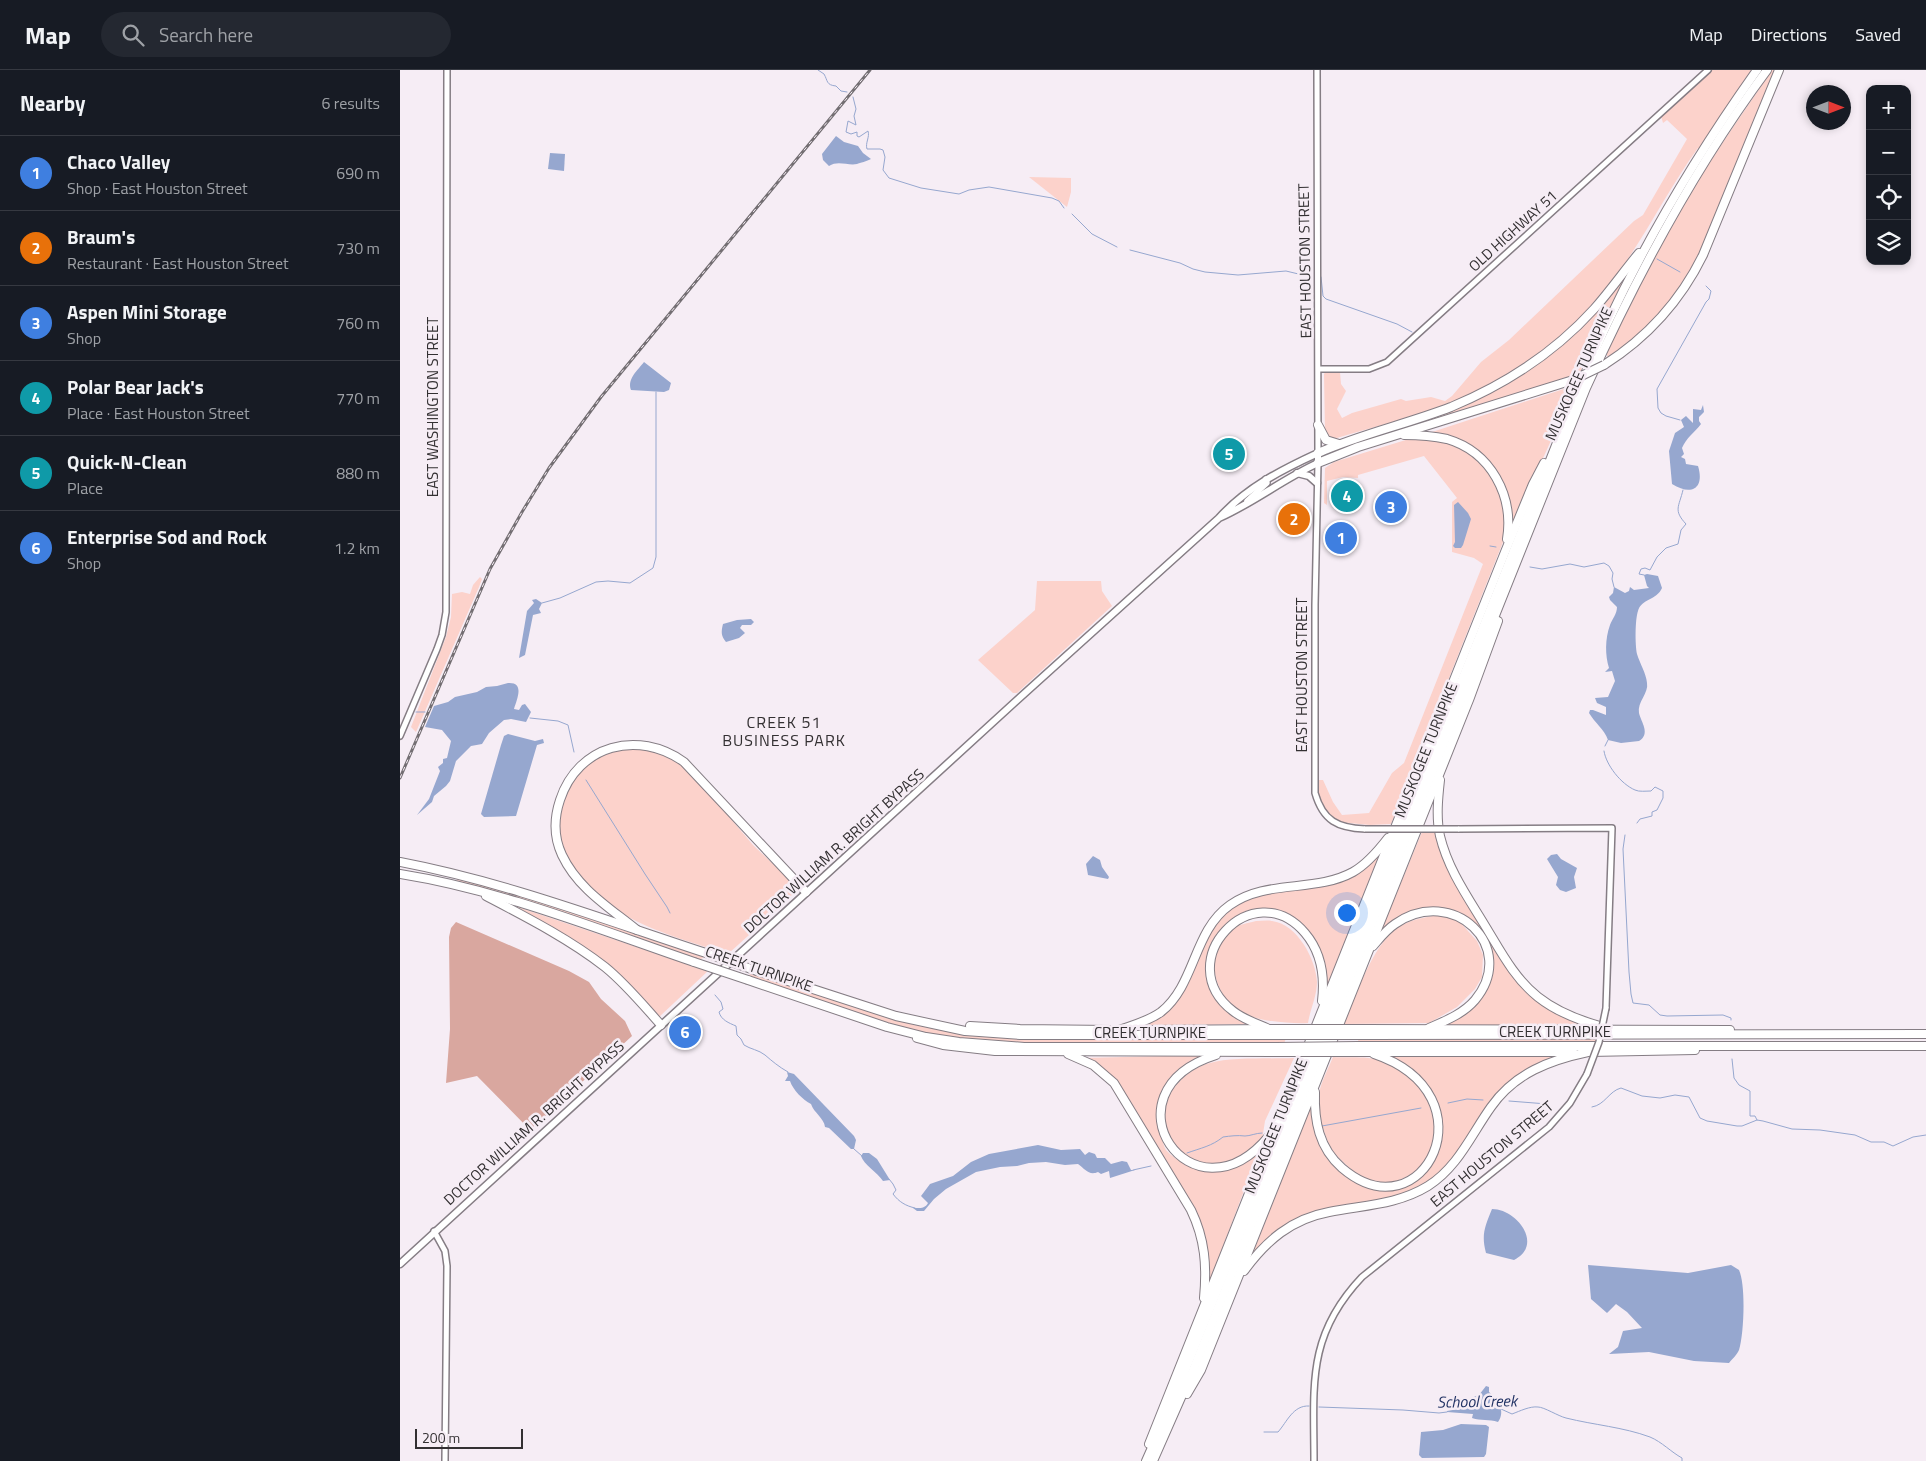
<!DOCTYPE html>
<meta charset="utf-8">
<style>
:root{--surface:#171b24;--page:#242831;--text:#f1f3f6;--muted:#9ea1a6;--line:#363941;--accent:#2563eb}
body{margin:0;font-family:"Titillium Web",sans-serif;background:var(--page);color:var(--text)}
.controls{position:absolute;right:15px;top:15px;display:grid;overflow:hidden;border-radius:10px;box-shadow:0 2px 8px #0003}
.controls button{width:45px;height:45px;display:grid;place-items:center;padding:0;border:0;border-bottom:1px solid var(--line);background:var(--surface);color:var(--text);font:25px sans-serif}
.compass{position:absolute;left:1406px;top:15px;width:45px;height:45px;border-radius:50%;background:var(--surface);box-shadow:0 2px 8px #0003;rotate:90deg}
.scale{position:absolute;left:15px;bottom:12px;width:108px;box-sizing:border-box;padding-left:5px;border:2px solid #333032;border-top:0;font-size:14px;line-height:18px;white-space:nowrap;color:#333032;-webkit-text-stroke:4px #f6edf5;paint-order:stroke}
.you{position:absolute;left:946px;top:842px;width:18px;height:18px;margin:-12px;border:4px solid #fff;border-radius:50%;background:#1a73e8;box-shadow:0 0 0 8px #1a73e833}
.badge{display:grid;place-items:center;width:32px;height:32px;border-radius:50%;background:var(--accent);color:#fff;font-size:16px;font-weight:700}
.pin{position:absolute;translate:-50% -50%;border:2px solid #fff;box-shadow:0 1px 5px #0006}
.list{margin:0;padding:0;list-style:none}
h2{display:flex;justify-content:space-between;align-items:center;height:65px;margin:0;padding:0 20px;font-size:21px}
h2 small{font-size:16px;font-weight:400;color:var(--muted)}
.list li{display:grid;grid-template-columns:32px 1fr auto;gap:15px;align-items:center;box-sizing:border-box;height:75px;padding:0 20px;border-top:1px solid var(--line)}
.list b{display:block;font-size:19px;white-space:nowrap}
.list p{margin:0;font-size:16px;white-space:nowrap;color:var(--muted)}
.list em{font-size:16px;font-style:normal;color:var(--muted)}
.icon{flex:none;width:28px;height:28px;fill:none;stroke:currentColor;stroke-width:2;stroke-linecap:round;stroke-linejoin:round}
.map{position:relative;flex:none;width:1526px;height:1391px;overflow:hidden}
header{display:flex;align-items:center;gap:30px;box-sizing:border-box;height:70px;padding:0 25px;background:var(--surface);border-bottom:1px solid var(--line)}
header strong{font-size:24px}
nav{display:flex;gap:28px;margin-inline-start:auto;font-size:18px}
.search{width:350px;height:45px;background:var(--page);display:flex;align-items:center;gap:12px;box-sizing:border-box;padding:0 18px;border-radius:28px;color:var(--muted);font-size:19px}
main{display:flex}
aside{flex:1;background:var(--surface)}
.map>svg:first-child{display:block}
.green{fill:#fcd2cb}
.forest{fill:#d9a79f}
.water{fill:#96a7cf}
.lines{fill:none;stroke-linecap:round;stroke-linejoin:round}
.stream{stroke:#96a7cf;stroke-width:1}
.tertiary-casing{stroke:#857d84;stroke-width:8}
.secondary-casing{stroke:#857d84;stroke-width:8}
.primary-casing{stroke:#857d84;stroke-width:9}
.motorway-casing{stroke:#857d84;stroke-width:10}
.tertiary{stroke:#fff;stroke-width:5}
.secondary{stroke:#fff;stroke-width:5.5}
.primary{stroke:#fff;stroke-width:6}
.motorway{stroke:#fff;stroke-width:8}
.rail-casing{stroke:#736e72;stroke-width:3}
.rail{stroke:#f6edf5;stroke-width:1;stroke-dasharray:4;stroke-linecap:butt}
.tertiary-bridge-casing{stroke:#857d84;stroke-width:8;stroke-linecap:butt}
.motorway-bridge-casing{stroke:#857d84;stroke-width:10;stroke-linecap:butt}
.tertiary-bridge{stroke:#fff;stroke-width:5}
.motorway-bridge{stroke:#fff;stroke-width:8}
.labels{text-anchor:middle;stroke-width:5;stroke-linejoin:round;paint-order:stroke}
.street-label{font-size:15px;fill:#333032;stroke:#f6edf5}
.neighbourhood-label{font-size:16px;letter-spacing:1px;fill:#333032;stroke:#f6edf5}
.water-label{font-size:16px;font-style:italic;fill:#213264;stroke:#f6edf5}
</style>
<header>
<strong>Map</strong>
<div class="search"><svg class="icon" aria-label="search" viewBox="0 0 24 24"><circle cx="10" cy="10" r="6"/><path d="M15 15l6 6"/></svg>Search here</div>
<nav><a>Map</a><a>Directions</a><a>Saved</a></nav>
</header>
<main>
<aside>
<h2>Nearby<small>6 results</small></h2>
<ul class="list">
<li><span class="badge" style="background:#3f7fe0">1</span><div><b>Chaco Valley</b><p>Shop · East Houston Street</p></div><em>690 m</em></li>
<li><span class="badge" style="background:#e8710a">2</span><div><b>Braum's</b><p>Restaurant · East Houston Street</p></div><em>730 m</em></li>
<li><span class="badge" style="background:#3f7fe0">3</span><div><b>Aspen Mini Storage</b><p>Shop</p></div><em>760 m</em></li>
<li><span class="badge" style="background:#0f9aa8">4</span><div><b>Polar Bear Jack's</b><p>Place · East Houston Street</p></div><em>770 m</em></li>
<li><span class="badge" style="background:#0f9aa8">5</span><div><b>Quick-N-Clean</b><p>Place</p></div><em>880 m</em></li>
<li><span class="badge" style="background:#3f7fe0">6</span><div><b>Enterprise Sod and Rock</b><p>Shop</p></div><em>1.2 km</em></li>
</ul>
</aside>
<div class="map">
<svg width="1526" height="1391" viewBox="0 0 1526 1391">
<rect width="100%" height="100%" fill="#f6edf5"/>
<g class="green">
<path d="M1312,0h40l-53,79 -1,-1c-32,44 -55,94 -89,137 -38,50 -94,91 -152,115 -39,16 -80,26 -120,38h-6l-6,-5 -1,-59 2,-3 14,1 1,12 5,7 -9,18 5,9 10,-5 49,-14 5,2 25,-4 14,4 7,-5 29,-34 28,-22 125,-119 9,-6 44,-76 -20,-19 -4,3 -2,-7z"/>
<path d="M1372,0h3c-19,44 -36,89 -55,134 -15,36 -29,73 -54,104 -13,17 -39,37 -56,51l-4,-5c23,-49 47,-98 75,-145 28,-48 60,-93 91,-139z"/>
<polygon points="629,107 671,108 671,122 667,137"/>
<polygon points="1231,198 1179,304 968,372 966,368 1077,329 1109,312 1142,290 1181,257 1206,232"/>
<polygon points="1176,315 1112,457 1108,431 1083,388 1026,364"/>
<path d="M1009,369c11,1 24,0 35,3 30,8 56,38 61,69 1,10 0,21 -2,31l-112,282 -21,1 -31,-3 -12,-9 -9,-18 1,-15h4l10,22 9,13 27,-2 23,-40 12,-10 79,-199 -9,-6 -22,-6v-50l5,-4 -33,-42 -66,19v3l-15,-1 -16,4v24l-3,-2 1,-35 9,-6z"/>
<polygon points="80,507 82,509 79,517 16,662 11,657 46,567 51,547 52,524 62,522 70,524 73,515"/>
<polygon points="637,511 701,511 702,521 712,536 617,623 613,623 578,590 635,540"/>
<path d="M235,678l25,4 21,12 22,22 50,59 38,36c4,9 3,12 -3,19l-60,54c-62,-20 -142,-39 -166,-109 -5,-15 -4,-37 3,-52 18,-33 33,-40 70,-45z"/>
<path d="M1022,762h15l3,12 75,133 68,47 -143,2 44,-36 3,-41c-8,-10 -21,-30 -31,-36 -21,-12 -55,10 -75,18z"/>
<polygon points="979,785 927,919 926,908 913,872 877,843 837,849 827,855 817,865 812,877 809,891 816,925 825,937 848,954 739,956 774,932 802,873 821,844 843,829 959,801"/>
<polygon points="57,807 137,830 305,886 300,890 110,827 57,813"/>
<polygon points="103,832 308,901 258,948 217,905"/>
<path d="M1039,845l20,6 18,20 6,14 -1,22 -7,12 -18,18 -28,16 -85,1c13,-30 29,-83 58,-99 11,-6 25,-8 37,-10z"/>
<path d="M856,851c5,0 11,-1 16,0 25,3 44,38 45,61 0,14 -7,28 -9,41 -18,1 -57,-2 -71,-13 -25,-19 -33,-60 -6,-81 6,-4 18,-6 25,-8z"/>
<polygon points="352,902 514,955 583,966 886,968 884,974 599,973 550,968 501,958 347,907"/>
<polygon points="959,968 1198,968 1197,973 957,974"/>
<path d="M805,985c-9,9 -25,11 -34,23 -14,18 -17,40 -9,61 1,3 2,8 4,11 15,17 45,25 67,17 9,-3 18,-11 26,-16l-51,135 -4,-47 -83,-148 -38,-33z"/>
<polygon points="1159,985 1162,986 1116,1009 1056,1088 1037,1107 1002,1127 917,1142 852,1185 912,1034 931,1091 981,1118 1023,1103 1036,1085 1040,1072 1041,1059 1027,1018 1012,1000 991,987"/>
<path d="M933,987c13,1 34,-1 45,3 8,2 29,12 34,18 22,24 34,63 10,90 -4,4 -11,6 -16,9 -13,7 -27,7 -41,1 -10,-4 -19,-13 -27,-21 -14,-13 -22,-50 -18,-68 3,-11 9,-22 13,-32z"/>
<path d="M894,988l-29,63 -3,19c-8,6 -18,16 -27,21 -5,1 -11,1 -16,2 -29,5 -60,-21 -55,-52 4,-23 25,-43 46,-48 21,-6 61,-4 84,-5z"/>
</g>
<polygon class="forest" points="56,852 169,901 189,912 201,929 225,951 232,966 130,1060 77,1006 46,1013 50,959 49,867 51,858"/>
<g class="water">
<path d="M436,66l8,6 14,4 5,7 8,6c-4,2 -11,4 -14,5 -9,2 -19,-4 -28,2l-6,-6 -1,-6z"/>
<polygon points="150,83 165,84 164,101 148,99"/>
<path d="M244,292l27,21 -2,7 -5,2 -33,-2c-4,-11 6,-19 13,-28z"/>
<path d="M1303,335l1,7 -5,5v4l2,3c-6,8 -15,14 -19,24l2,6 -3,3 4,2 1,5 12,2c7,23 -7,30 -26,18l-3,-33 6,-18 9,-6 -3,-7 5,-4 7,7v-14l8,1z"/>
<polygon points="1058,432 1068,443 1071,449 1063,475 1061,478 1055,478 1053,476 1055,472 1054,435"/>
<path d="M1247,504l11,2 4,12c-5,12 -21,11 -24,23 -3,9 -3,33 -1,43 3,10 9,19 10,29 2,10 -10,19 -8,30 2,9 12,21 0,28l-18,2 -13,-3c-4,-11 -13,-17 -19,-27l1,-3h3l13,5v-8l-9,-4 -2,-5 13,-1 7,-16 -3,-10 -7,1 4,-4c-4,-13 -4,-29 1,-43 2,-6 7,-11 7,-18l-7,-7 -1,-3 4,-4 1,-6 11,6 4,-2 1,-4 4,3 15,-2 -2,-2 -3,-11z"/>
<polygon points="136,529 142,533 139,539 141,543 133,545 125,585 119,588 127,541 134,533 132,530"/>
<path d="M351,549l3,3 -3,3h-9l-2,3 5,5 -6,5 -13,4c-5,-6 -5,-10 -3,-18l14,-4z"/>
<path d="M108,613c17,-1 9,16 6,26l5,1 3,-5 3,-1 6,8 -5,10 -15,-3 -7,1 -15,13 -7,11 -11,2 -15,15 -6,20 -4,5 -12,10 -2,6 -15,13 12,-16 11,-28 -2,-4 5,-4v-4l4,-1 4,-17 -9,-11 -17,-3 9,-21 14,-4 7,-5 22,-5 9,-5 11,-1z"/>
<polygon points="108,664 135,671 143,669 144,673 137,675 116,746 84,747 81,744 101,675 104,666"/>
<polygon points="1157,784 1161,789 1177,798 1174,807 1176,818 1166,822 1160,820 1156,815 1158,807 1147,789 1151,785"/>
<polygon points="693,786 700,790 702,797 709,807 708,809 688,805 686,794"/>
<path d="M387,1002l7,2 60,62 2,4 -2,9h-3l-22,-21 -4,-1c-1,-9 -11,-14 -14,-23 -8,-4 -18,-14 -21,-23h-5l3,-5z"/>
<path d="M638,1075l23,5 19,-1 5,6 4,-3 6,2 2,4h8l6,6 11,-3 5,1 4,8h4l-25,8 -1,-7 -8,3 -3,-2c-9,4 -13,-3 -20,-8l-13,1 -19,-3 -17,1 -12,3 -17,1 -24,5 -30,17 -12,10 -10,12h-7l-4,-3c6,0 12,1 15,-5l-7,-7 9,-12 23,-8 18,-14 18,-8z"/>
<path d="M463,1083h6l8,6 13,21 -7,1c-6,-9 -19,-16 -22,-25z"/>
<path d="M1092,1139c25,0 52,36 22,51l-28,-7c-5,-18 -1,-27 6,-44z"/>
<path d="M1188,1195l100,8 43,-8 8,5c7,15 5,64 0,80 -2,5 -7,9 -10,13l-35,-2 -45,-9 -40,2 9,-7 5,-16 19,-3 -15,-16 -11,-8 -9,9 -16,-14z"/>
<path d="M1086,1316l3,1v5c9,8 17,19 9,30 -9,-3 -17,-1 -26,-4l1,-4 -26,-2v-1l17,-3 -4,-6 19,-7z"/>
<polygon points="1061,1354 1086,1355 1089,1357 1086,1384 1084,1387 1022,1388 1019,1385 1021,1362 1043,1360"/>
</g>
<g class="lines">
<g class="stream">
<path d="M418,0l6,4c4,7 2,11 12,12l5,5 6,1"/>
<path d="M453,27l3,12 -2,7 2,9 -8,-4 -2,11 5,2 6,-2v4l2,1 9,-6c2,6 -3,12 -1,18h13l3,1 2,7 -2,13 6,8 32,10 38,6 10,-4 20,-3 63,11 7,3 5,7"/>
<polyline points="672,144 692,164 717,177"/>
<polyline points="730,180 780,193 793,199 805,202 838,205 886,201 911,207"/>
<polyline points="1257,189 1280,202"/>
<polyline points="921,207 923,226 926,229 997,254 1012,262"/>
<polyline points="1280,350 1266,346 1261,343 1258,338 1257,319 1306,232 1309,229 1311,221 1306,216"/>
<polyline points="1090,476 1096,477"/>
<polyline points="1130,497 1142,499 1170,494 1184,497 1204,493 1209,496 1213,503 1212,509 1214,517"/>
<path d="M1244,505l-5,-1 2,-5 4,-1 5,2 7,-13 9,-9 12,-4 3,-14 5,-6c-13,-14 -7,-17 -3,-34"/>
<polyline points="142,533 160,528 196,512 208,511 230,513 253,498 256,487 256,322"/>
<polyline points="16,642 25,642"/>
<polyline points="130,648 158,651 168,655 174,682"/>
<polyline points="1205,676 1208,670"/>
<path d="M1204,681c2,14 17,33 31,39 4,2 11,1 16,1l4,-4 8,4v7l-6,12 -5,2v4l-12,3 -3,4"/>
<polyline points="186,710 245,804 267,837 270,843"/>
<polyline points="1225,765 1223,779 1229,902 1231,924 1233,933 1249,935 1260,945 1267,946 1323,945 1331,948 1331,950"/>
<path d="M315,925l6,7 2,7 -4,3c2,8 10,11 17,14l1,9 4,4 3,6c6,4 15,5 21,10 7,6 14,12 23,17"/>
<polyline points="1332,989 1334,1008 1339,1015 1350,1021 1350,1046 1355,1046 1357,1050"/>
<polyline points="1109,1031 1147,1034"/>
<polyline points="1048,1033 1067,1029 1083,1030"/>
<path d="M1192,1037c13,-2 17,-16 29,-19l21,8 18,2 15,-3 14,2 11,21 7,3 30,5h5l15,-6 6,1 29,8 28,1 35,5 16,7h13l9,4 20,-9 13,-2"/>
<polyline points="922,1056 1021,1038"/>
<polyline points="454,1079 462,1086"/>
<path d="M787,1083c14,-5 25,-7 36,-16 7,-1 15,-2 22,-1 5,0 11,-3 17,-3"/>
<polyline points="733,1100 751,1096"/>
<path d="M489,1109l4,5 3,6 -3,4c6,8 13,12 22,14"/>
<polyline points="919,1337 1003,1340 1039,1343 1047,1342"/>
<path d="M1101,1339l11,5c8,-3 18,-8 26,-7 6,0 20,9 28,11 28,7 57,9 84,19 12,5 21,15 32,21v3"/>
<path d="M864,1362h14c9,-10 15,-27 31,-26"/>
</g>
<g class="tertiary-casing">
<g id="tertiary">
<polyline points="917,0 918,383"/>
<polyline points="919,299 969,299 987,292 1308,0"/>
<path d="M918,393l-3,142v188c8,28 23,35 50,36"/>
<polyline points="0,666 37,579 42,565 46,542 47,0"/>
<polyline points="1058,759 1212,758 1206,938"/>
<polyline points="34,1161 45,1181 47,1196 45,1391"/>
<path d="M914,1391c0,-75 -8,-125 48,-184l187,-150 21,-24 17,-29"/>
</g>
</g>
<g class="secondary-casing">
<polyline id="secondary" points="847,431 867,413 866,409"/>
</g>
<g class="primary-casing">
<g id="primary">
<polyline points="897,403 909,406 917,413"/>
<path d="M0,1194l615,-562 204,-184c27,-30 62,-48 99,-65v10c-35,16 -65,40 -99,55"/>
</g>
</g>
<g class="motorway-casing">
<g id="motorway">
<path d="M1204,295c44,-28 76,-63 99,-110l76,-185"/>
<polyline points="918,355 926,370 939,374"/>
<path d="M1004,365c15,0 29,1 43,4 44,13 67,57 60,100"/>
<path d="M918,383c43,-19 89,-29 133,-46 53,-22 104,-55 143,-98 16,-18 30,-38 45,-56"/>
<polyline points="918,393 958,377 1173,310"/>
<path d="M1040,710c-2,18 -4,38 0,56 8,33 27,60 44,88 16,26 30,54 54,73 19,15 40,23 62,29"/>
<path d="M0,792c105,20 205,58 306,91"/>
<path d="M0,804c101,16 197,55 294,88"/>
<path d="M86,826c40,21 83,43 119,71 21,17 38,38 56,58"/>
<path d="M237,860c-27,-22 -59,-41 -75,-75 -8,-17 -8,-37 -2,-55 18,-55 78,-71 124,-38l122,130"/>
<path d="M973,876c7,-8 13,-16 22,-22 58,-40 124,23 80,76 -12,14 -30,21 -46,28"/>
<polyline points="357,901 496,946 565,961 620,965 885,965"/>
<polyline points="348,910 487,957 526,967 559,972 624,977 877,977"/>
<polyline points="570,956 620,959 711,960"/>
<path d="M867,958c-12,-5 -24,-9 -34,-17 -64,-49 20,-139 72,-78 17,20 20,43 17,68"/>
<polyline points="965,959 1330,960"/>
<path d="M719,960c14,-5 30,-9 42,-18 35,-28 32,-81 69,-107 36,-26 85,-12 123,-33 14,-8 25,-21 35,-34"/>
<polyline points="745,960 885,959"/>
<polyline points="965,965 1526,964"/>
<polyline points="517,968 543,975 595,981 877,982"/>
<polyline points="958,976 1526,976"/>
<polyline points="958,982 1173,982"/>
<polyline points="1189,982 1295,980"/>
<path d="M668,984l25,11 21,18 77,127c14,29 16,56 13,88"/>
<path d="M816,985c-117,37 -24,174 53,81"/>
<path d="M915,1022c-1,29 4,56 27,76 81,69 153,-73 32,-114"/>
<path d="M844,1201c22,-30 47,-52 85,-59 34,-7 68,-7 99,-26 30,-19 43,-51 63,-79 24,-34 59,-47 97,-55"/>
<polyline points="787,1324 801,1300 1069,630 1098,551"/>
<polyline points="749,1374 1105,482 1133,414 1144,393"/>
<path d="M746,1391l28,-63 373,-930c19,-48 38,-97 60,-144 42,-89 93,-174 150,-254"/>
<path d="M753,1391l41,-93 392,-980c50,-111 108,-220 181,-318"/>
</g>
</g>
<use href="#tertiary" class="tertiary"/>
<use href="#secondary" class="secondary"/>
<use href="#primary" class="primary"/>
<use href="#motorway" class="motorway"/>
<g class="rail-casing">
<polyline id="rail" points="0,708 90,499 122,442 149,398 201,327 470,0"/>
</g>
<use href="#rail" class="rail"/>
<g class="tertiary-bridge-casing">
<g id="tertiary-bridge">
<polyline points="965,759 1058,759"/>
<polyline points="1187,1004 1199,972 1206,938"/>
</g>
</g>
<g class="motorway-bridge-casing">
<g id="motorway-bridge">
<polyline points="1173,310 1204,295"/>
<polyline points="306,883 357,901"/>
<polyline points="294,892 348,910"/>
<polyline points="885,959 965,959"/>
<polyline points="885,965 965,965"/>
<polyline points="877,977 958,976"/>
<polyline points="877,982 958,982"/>
</g>
</g>
<use href="#tertiary-bridge" class="tertiary-bridge"/>
<use href="#motorway-bridge" class="motorway-bridge"/>
</g>
<g class="labels">
<g class="street-label">
<text transform="translate(1113 161) rotate(-42)" y="5">OLD HIGHWAY 51</text>
<text transform="translate(905 191) rotate(-91)" y="5">EAST HOUSTON STREET</text>
<text transform="translate(1179 304) rotate(-66)" y="5">MUSKOGEE TURNPIKE</text>
<text transform="translate(33 337) rotate(-90)" y="5">EAST WASHINGTON STREET</text>
<text transform="translate(902 605) rotate(-90)" y="5">EAST HOUSTON STREET</text>
<text transform="translate(1026 680) rotate(-68)" y="5">MUSKOGEE TURNPIKE</text>
<text transform="translate(434 781) rotate(-42)" y="5">DOCTOR WILLIAM R. BRIGHT BYPASS</text>
<text transform="translate(359 899) rotate(19)" y="5">CREEK TURNPIKE</text>
<text x="1155" y="967">CREEK TURNPIKE</text>
<text x="750" y="968">CREEK TURNPIKE</text>
<text transform="translate(134 1053) rotate(-42)" y="5">DOCTOR WILLIAM R. BRIGHT BYPASS</text>
<text transform="translate(876 1056) rotate(-68)" y="5">MUSKOGEE TURNPIKE</text>
<text transform="translate(1092 1084) rotate(-40)" y="5">EAST HOUSTON STREET</text>
</g>
<g class="neighbourhood-label">
<text x="384" y="658">CREEK 51<tspan x="384" dy="18">BUSINESS PARK</tspan></text>
</g>
<g class="water-label">
<text transform="translate(1077 1331) rotate(-1)" y="6">School Creek</text>
</g>
</g>
</svg>
<div class="controls">
<button>+</button>
<button>−</button>
<button><svg class="icon" aria-label="locate" viewBox="0 0 24 24"><circle cx="12" cy="12" r="6"/><path d="M12 2v4M12 18v4M2 12h4M18 12h4"/></svg></button>
<button><svg class="icon" aria-label="layers" viewBox="0 0 24 24"><path d="M12 4l9 5-9 5-9-5zM3 14l9 5 9-5"/></svg></button>
</div>
<svg class="compass" viewBox="-18 -18 36 36"><path d="M0-13l5 13h-10z" fill="#e53935"/><path d="M0 13l5-13h-10z" fill="#9ea1a6"/></svg>
<div class="scale">200 m</div>
<div class="you"></div>
<div class="pin badge" style="left:941px;top:468px;background:#3f7fe0">1</div>
<div class="pin badge" style="left:894px;top:449px;background:#e8710a">2</div>
<div class="pin badge" style="left:991px;top:437px;background:#3f7fe0">3</div>
<div class="pin badge" style="left:947px;top:426px;background:#0f9aa8">4</div>
<div class="pin badge" style="left:829px;top:384px;background:#0f9aa8">5</div>
<div class="pin badge" style="left:285px;top:962px;background:#3f7fe0">6</div>
</div>
</main>
